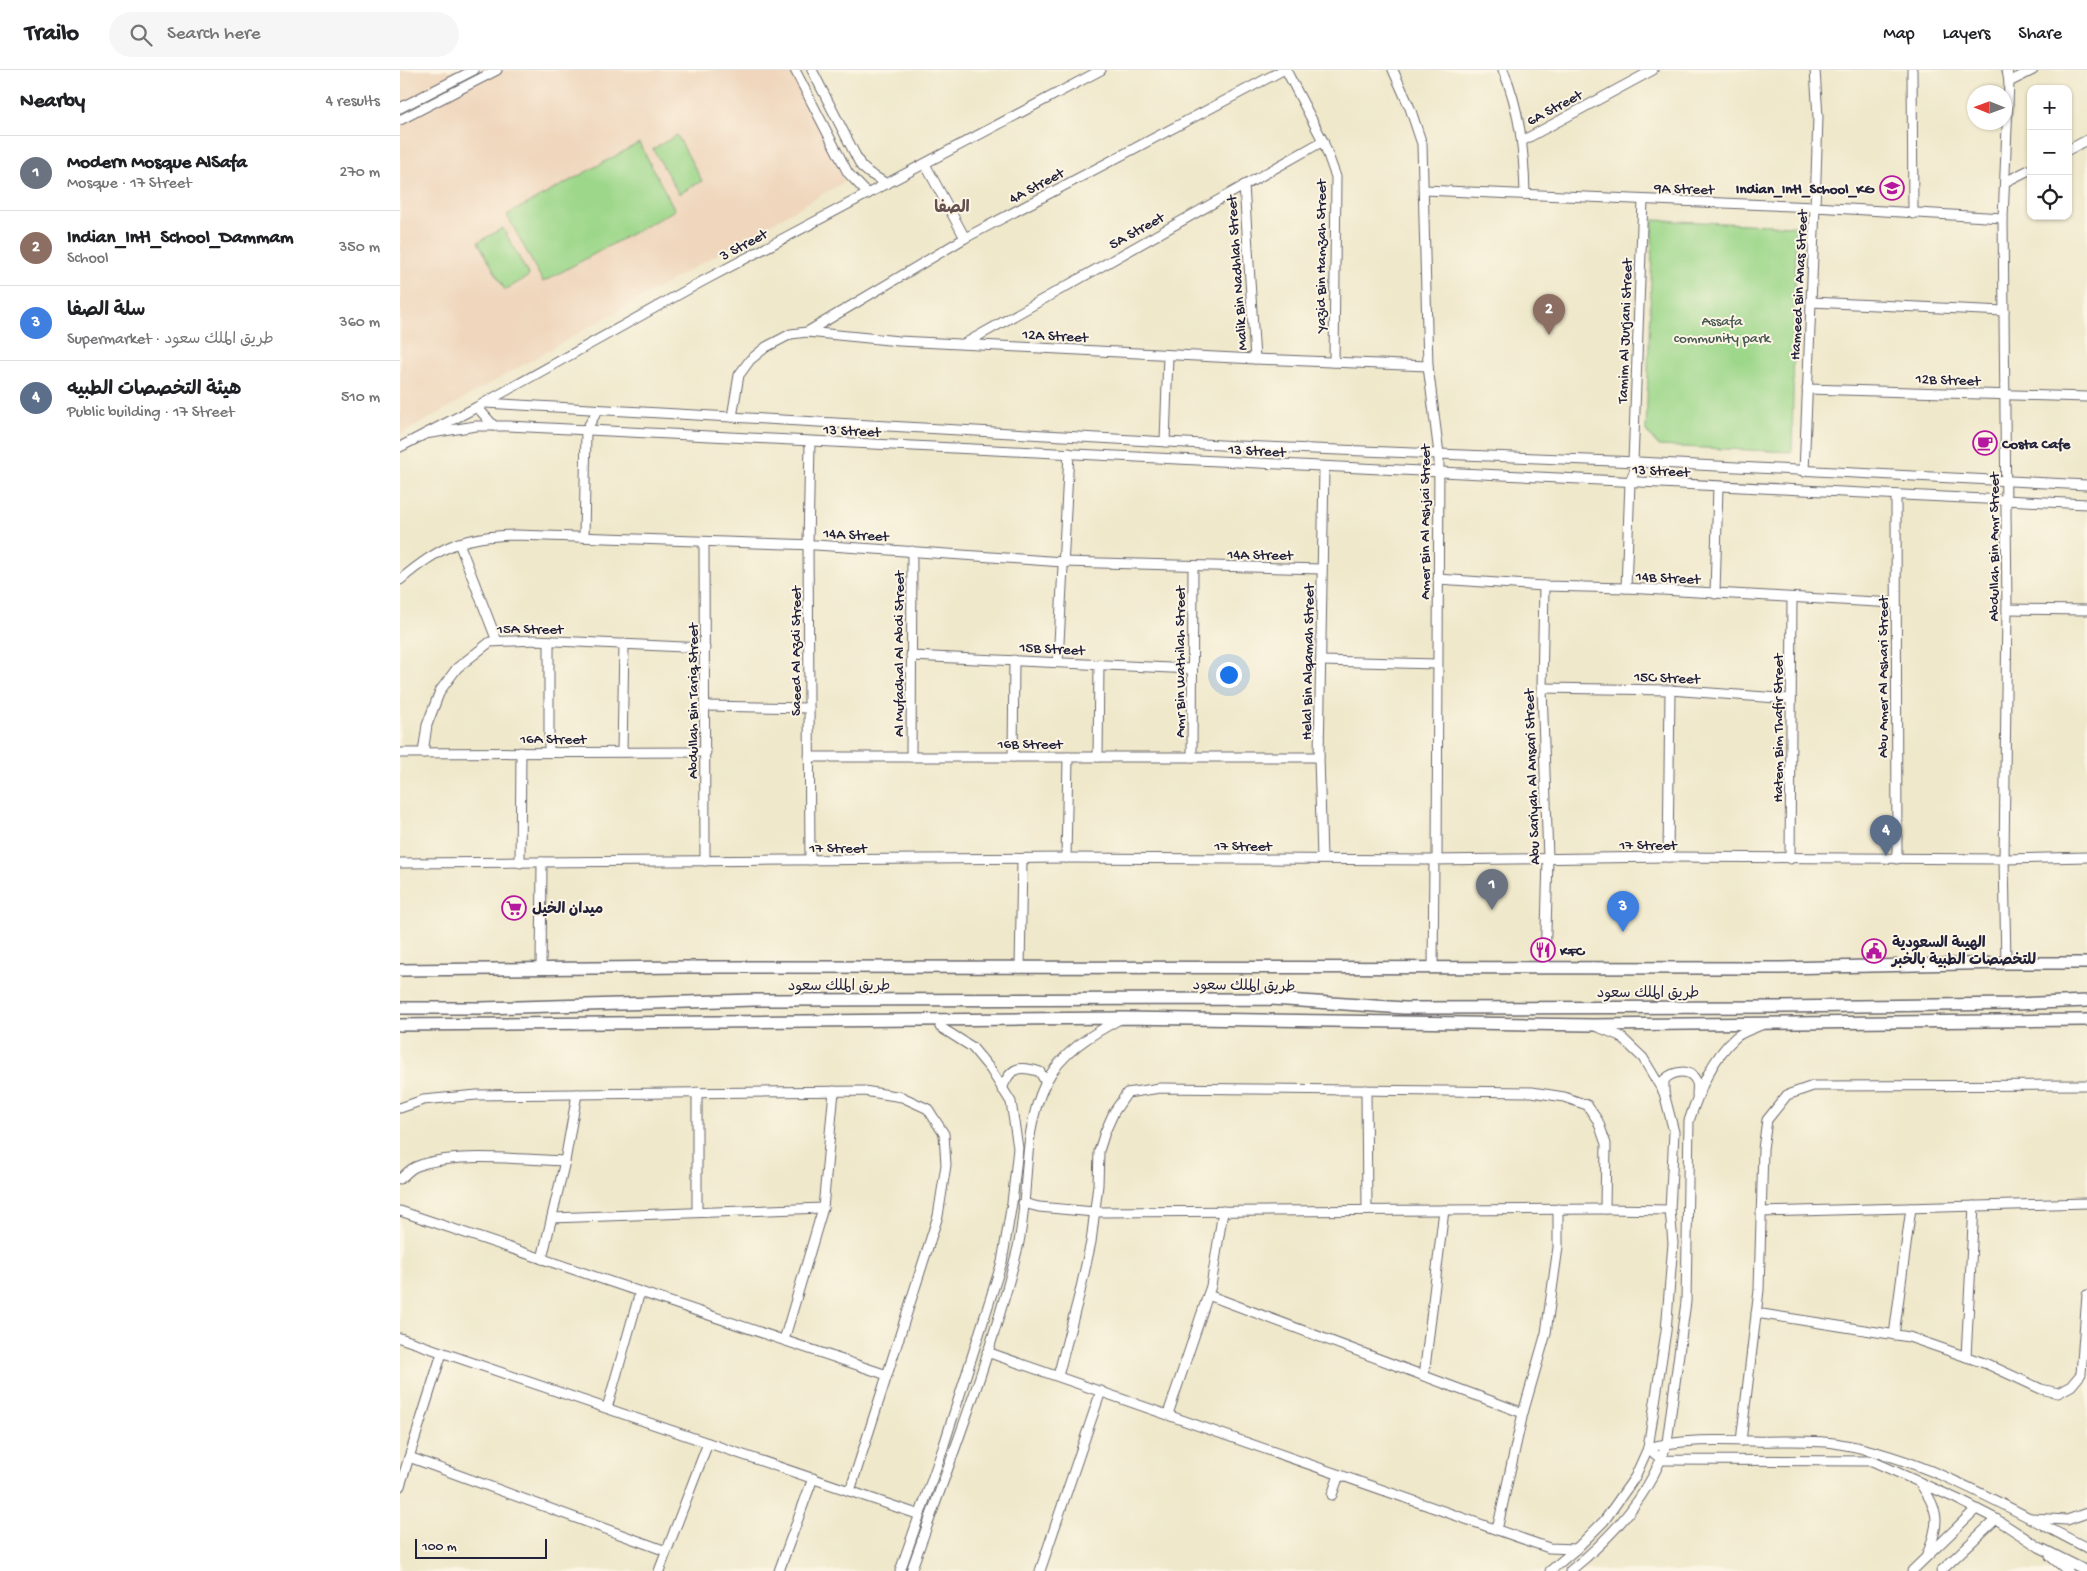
<!DOCTYPE html>
<meta charset="utf-8">
<style>
:root{--surface:#fff;--page:#f6f6f6;--text:#202124;--muted:#757577;--line:#e0e0e0;--accent:#0b8043}
body{margin:0;font-family:"Gochi Hand","Playpen Sans Arabic",sans-serif;background:var(--page);color:var(--text)}
.controls{position:absolute;right:15px;top:15px;display:grid;overflow:hidden;border-radius:10px;box-shadow:0 1px 4px #0004}
.controls button{width:45px;height:45px;display:grid;place-items:center;padding:0;border:0;border-bottom:1px solid var(--line);background:var(--surface);color:var(--text);font:25px sans-serif}
.compass{position:absolute;left:1567px;top:15px;width:45px;height:45px;border-radius:50%;background:var(--surface);box-shadow:0 1px 4px #0004;rotate:271deg}
.scale{position:absolute;left:15px;bottom:12px;width:132px;box-sizing:border-box;padding-left:5px;border:2px solid #22223b;border-top:0;font-size:14px;line-height:18px;white-space:nowrap;color:#22223b;-webkit-text-stroke:4px #fcf5e5;paint-order:stroke}
.you{position:absolute;left:828px;top:604px;width:18px;height:18px;margin:-12px;border:4px solid #fff;border-radius:50%;background:#1a73e8;box-shadow:0 0 0 8px #1a73e833}
.badge{display:grid;place-items:center;width:32px;height:32px;border-radius:50%;background:var(--accent);color:#fff;font-size:16px;font-weight:700}
.pin{position:absolute;translate:-50% -41px;filter:drop-shadow(0 1px 2px #0008)}
.pin::after{content:'';position:absolute;top:26px;width:18px;height:15px;background:inherit;clip-path:polygon(0 0,100% 0,50% 100%)}
.list{margin:0;padding:0;list-style:none}
h2{display:flex;justify-content:space-between;align-items:center;height:65px;margin:0;padding:0 20px;font-size:21px}
h2 small{font-size:16px;font-weight:400;color:var(--muted)}
.list li{display:grid;grid-template-columns:32px 1fr auto;gap:15px;align-items:center;box-sizing:border-box;height:75px;padding:0 20px;border-top:1px solid var(--line)}
.list b{display:block;font-size:19px;white-space:nowrap}
.list p{margin:0;font-size:16px;white-space:nowrap;color:var(--muted)}
.list em{font-size:16px;font-style:normal;color:var(--muted)}
.icon{flex:none;width:28px;height:28px;fill:none;stroke:currentColor;stroke-width:2;stroke-linecap:round;stroke-linejoin:round}
.map{position:relative;flex:none;width:1687px;height:1501px;overflow:hidden}
header{display:flex;align-items:center;gap:30px;box-sizing:border-box;height:70px;padding:0 25px;background:var(--surface);border-bottom:1px solid var(--line)}
header strong{font-size:24px}
nav{display:flex;gap:28px;margin-inline-start:auto;font-size:18px}
.search{width:350px;height:45px;background:var(--page);display:flex;align-items:center;gap:12px;box-sizing:border-box;padding:0 18px;border-radius:28px;color:var(--muted);font-size:19px}
main{display:flex}
aside{flex:1;background:var(--surface)}
.map>svg:first-child{display:block}
.built{fill:#efd6bc}
.green{fill:#9dd78a;stroke:#607c62}
.lines{fill:none;stroke-linecap:round;stroke-linejoin:round}
.minor-casing{stroke:#6a676d;stroke-width:11}
.major-casing{stroke:#6a676d;stroke-width:14}
.minor{stroke:#fff;stroke-width:9}
.major{stroke:#fff;stroke-width:11}
.labels{text-anchor:middle;stroke-width:4;stroke-linejoin:round;paint-order:stroke}
.street-label{font-size:15px;fill:#22223b;stroke:#fcf5e5}
.poi-label{font-size:15px;font-weight:bold;fill:#22223b;stroke:#fcf5e5;text-anchor:start}
.park-label{font-size:15px;fill:#475853;stroke:#fcf5e5}
.neighbourhood-label{font-size:16px;font-weight:bold;fill:#624f4f;stroke:#fcf5e5}
</style>
<header>
<strong>Trailo</strong>
<div class="search"><svg class="icon" aria-label="search" viewBox="0 0 24 24"><circle cx="10" cy="10" r="6"/><path d="M15 15l6 6"/></svg>Search here</div>
<nav><a>Map</a><a>Layers</a><a>Share</a></nav>
</header>
<main>
<aside>
<h2>Nearby<small>4 results</small></h2>
<ul class="list">
<li><span class="badge" style="background:#6b7280">1</span><div><b>Modern Mosque AlSafa</b><p>Mosque · 17 Street</p></div><em>270 m</em></li>
<li><span class="badge" style="background:#8d6e63">2</span><div><b>Indian_Intl_School_Dammam</b><p>School</p></div><em>350 m</em></li>
<li><span class="badge" style="background:#3f7fe0">3</span><div><b>سلة الصفا</b><p>Supermarket · طريق الملك سعود</p></div><em>360 m</em></li>
<li><span class="badge" style="background:#5c6f8a">4</span><div><b>هيئة التخصصات الطبيه</b><p>Public building · 17 Street</p></div><em>510 m</em></li>
</ul>
</aside>
<div class="map">
<svg width="1687" height="1501" viewBox="0 0 1687 1501">
<rect width="100%" height="100%" fill="#fcf5e5"/>
<filter id="ink" filterUnits="userSpaceOnUse"><feTurbulence type="fractalNoise" baseFrequency=".02" numOctaves="2"/><feDisplacementMap in="SourceGraphic" scale="10" xChannelSelector="R" yChannelSelector="G"/><feConvolveMatrix kernelMatrix="1 2 1 2 8 2 1 2 1" color-interpolation-filters="sRGB"/></filter>
<filter id="wash" filterUnits="userSpaceOnUse"><feTurbulence type="fractalNoise" baseFrequency=".0096" numOctaves="4" result="noise"/><feDisplacementMap in="SourceGraphic" scale="20" xChannelSelector="R" yChannelSelector="G"/><feGaussianBlur stdDeviation="1.12" result="paint"/><feColorMatrix in="noise" values="0 0 0 0 0 0 0 0 0 0 0 0 0 0 0 0 0 1.4 0 .05"/><feComposite in="paint" operator="in"/></filter>
<g filter="url(#wash)">
<rect width="100%" height="100%" fill="#efe8cb"/>
<polygon class="built" points="0,0 396,0 444,112 0,365"/>
<g class="green">
<polygon points="277,65 302,111 279,124 253,79"/>
<polygon points="239,73 275,140 143,212 107,145"/>
<polygon points="1253,150 1396,156 1392,382 1259,376 1246,361"/>
<polygon points="103,158 129,206 105,220 78,172"/>
</g>
</g>
<g filter="url(#ink)">
<g class="lines">
<g class="minor-casing">
<g id="minor">
<polyline points="395,0 448,103 468,124"/>
<polyline points="412,0 461,96 469,103 487,114"/>
<polyline points="886,0 923,71 936,107 934,292"/>
<polyline points="993,0 1010,38 1022,74 1028,296 1039,384 1037,790"/>
<path d="M1103,0c17,39 21,82 22,124"/>
<polyline points="1512,0 1513,144"/>
<polyline points="1609,12 1633,0"/>
<polyline points="0,38 74,0"/>
<polyline points="0,50 97,0"/>
<polyline points="1122,71 1253,0"/>
<polyline points="1668,80 1687,70"/>
<polyline points="525,94 565,168"/>
<polyline points="1605,112 1631,99"/>
<polyline points="844,115 855,289"/>
<polyline points="1024,120 1415,137 1603,148"/>
<polyline points="1411,232 1604,241"/>
<polyline points="407,262 565,168 883,0"/>
<polyline points="564,274 923,71"/>
<polyline points="1407,319 1687,327"/>
<polyline points="85,333 838,376 1238,392 1687,415"/>
<polyline points="77,337 94,356"/>
<polyline points="332,347 339,305 350,290 366,277 391,264 407,262 499,271 855,289 1028,296"/>
<polyline points="25,364 76,356 108,356 1687,434"/>
<polyline points="765,372 768,285"/>
<polyline points="0,377 77,337 303,211 701,0"/>
<polyline points="1233,392 1243,130"/>
<polyline points="1404,402 1415,137 1418,47 1415,0"/>
<polyline points="1496,425 1497,789"/>
<polyline points="184,467 186,360 198,340"/>
<polyline points="304,472 305,791"/>
<polyline points="59,473 97,571"/>
<polyline points="1038,509 1144,516 1226,518 1495,533"/>
<path d="M0,510c40,-34 63,-44 116,-45l300,10 247,17 259,7"/>
<polyline points="1144,516 1142,618 1148,788 1145,897"/>
<polyline points="1226,518 1230,412 1238,392"/>
<polyline points="1315,524 1318,416"/>
<polyline points="1607,539 1687,540"/>
<polyline points="149,571 149,682"/>
<polyline points="511,586 792,599"/>
<polyline points="921,591 1037,594"/>
<polyline points="658,592 669,383"/>
<polyline points="1142,618 1270,620 1391,629"/>
<polyline points="306,636 409,638"/>
<polyline points="222,682 224,574"/>
<polyline points="0,683 306,682"/>
<polyline points="23,683 27,655 40,621 57,598 90,572 135,570 305,578"/>
<polyline points="409,687 919,687"/>
<polyline points="511,687 512,481"/>
<polyline points="613,687 614,590"/>
<polyline points="698,687 699,594"/>
<polyline points="792,687 793,497"/>
<polyline points="1268,787 1270,620"/>
<polyline points="666,788 668,687"/>
<polyline points="922,788 919,687 924,397"/>
<polyline points="1390,789 1392,528"/>
<polyline points="410,790 408,475 410,372"/>
<polyline points="0,793 666,788 1031,790 1268,787 1604,789 1687,787"/>
<polyline points="120,793 121,682"/>
<polyline points="1606,893 1604,789 1607,539 1603,148 1609,12 1607,0"/>
<polyline points="620,898 622,790"/>
<polyline points="1033,898 1034,790"/>
<polyline points="141,899 142,792"/>
<path d="M602,1019c8,-22 17,-24 38,-17l6,11"/>
<polyline points="966,1020 967,1140"/>
<path d="M1264,1022v-12c9,-9 27,-13 33,3 1,3 0,9 0,12"/>
<polyline points="0,1038 23,1030 77,1025 464,1021 502,1027 528,1039 544,1064 546,1095 538,1146 450,1421"/>
<path d="M0,1109c5,-4 9,-9 15,-12 35,-16 109,-7 150,-6"/>
<polyline points="623,1133 639,1137 694,1142 1205,1139 1270,1140"/>
<polyline points="0,1141 487,1305"/>
<polyline points="297,1142 297,1022"/>
<polyline points="1361,1142 1687,1133"/>
<polyline points="152,1148 423,1138"/>
<polyline points="142,1189 165,1091 177,1024"/>
<polyline points="808,1225 1123,1343"/>
<polyline points="1356,1243 1509,1267 1587,1294 1641,1319 1658,1323 1671,1316 1681,1304 1687,1225"/>
<polyline points="1494,1265 1511,1138"/>
<polyline points="0,1268 520,1445"/>
<polyline points="384,1270 423,1138 434,1021"/>
<polyline points="587,1282 1149,1478 1176,1479"/>
<polyline points="1566,1287 1574,1136"/>
<polyline points="658,1306 680,1222 691,1172 698,1115 699,1081 705,1062 714,1042 727,1023 760,1018 1132,1022 1164,1027 1187,1035 1198,1051 1206,1074 1205,1139"/>
<polyline points="1024,1306 1044,1140"/>
<polyline points="207,1338 240,1222"/>
<polyline points="768,1344 811,1216 823,1141"/>
<polyline points="1341,1371 1359,1220 1363,1079 1367,1050 1387,1025 1413,1016 1687,1015"/>
<polyline points="1248,1378 1262,1390 1472,1391 1557,1429 1596,1449 1639,1477 1687,1501"/>
<path d="M1248,1378c31,-9 72,-8 105,-7 26,1 62,-2 87,3 85,14 171,65 247,104"/>
<polyline points="9,1387 266,1481"/>
<path d="M1519,1412c21,29 21,40 8,73"/>
<polyline points="0,1416 42,1283"/>
<polyline points="932,1425 939,1405"/>
<polyline points="1631,1448 1667,1450 1687,1443"/>
<polyline points="1097,1460 1123,1343 1146,1263 1158,1177 1158,1139"/>
<polyline points="1650,1486 1668,1501"/>
<polyline points="259,1501 308,1373"/>
<polyline points="379,1501 413,1408"/>
<polyline points="500,1501 543,1378 602,1192 612,1133 618,1078 611,1032 591,1000 572,977 540,957"/>
<path d="M511,1501c38,-107 80,-214 107,-324 12,-53 3,-113 27,-163 16,-32 47,-50 77,-66"/>
<polyline points="640,1501 701,1321"/>
<polyline points="1150,1501 1176,1479 1204,1451 1235,1407 1248,1378 1266,1261 1273,1173 1270,1140 1274,1062 1264,1023 1243,988 1220,966 1193,955"/>
<path d="M1170,1501c42,-34 81,-76 97,-129l19,-140 3,-181c10,-30 23,-63 47,-84 7,-6 19,-9 28,-13"/>
<polyline points="1512,1501 1576,1439"/>
<polyline points="1541,1501 1596,1449"/>
</g>
</g>
<g class="major-casing">
<g id="major">
<polyline points="0,900 285,897 1381,898 1606,893 1687,893"/>
<polyline points="0,938 82,938 354,930 872,929 1004,938 1379,937 1616,934 1687,931"/>
<polyline points="0,955 723,948 1193,955 1687,950"/>
</g>
</g>
<use href="#minor" class="minor"/>
<use href="#major" class="major"/>
</g>
</g>
<defs>
<g id="school-ring" transform="scale(1.25)"><circle r="9.5" fill="#fcf5e5" stroke="#b5179e" stroke-width="1.5"/><path d="M0-5L7-2L0 1L-7-2ZM-4 1L0 2.5L4 1V4Q0 6-4 4Z" fill="#b5179e"/></g>
<g id="cafe-ring" transform="scale(1.25)"><circle r="9.5" fill="#fcf5e5" stroke="#b5179e" stroke-width="1.5"/><path d="M-5.5-4.5H6V0H3Q3 3.5 0 3.5H-2.5Q-5.5 3.5-5.5 0ZM3-3.2v2h1.7v-2ZM-6 4.5H4V6H-6Z" fill="#b5179e"/></g>
<g id="supermarket-ring" transform="scale(1.25)"><circle r="9.5" fill="#fcf5e5" stroke="#b5179e" stroke-width="1.5"/><path d="M-6-5.5h2.5l.6 2H6L4.5 2H-2.5L-4.4-4H-6ZM-1.5 3.2a1.3 1.3 0 1 0 .1 0ZM3 3.2a1.3 1.3 0 1 0 .1 0Z" fill="#b5179e"/></g>
<g id="restaurant-ring" transform="scale(1.25)"><circle r="9.5" fill="#fcf5e5" stroke="#b5179e" stroke-width="1.5"/><path d="M-5-6h1v4h1v-4h1v4h1v-4h1v5L-1.5 .5V6h-2V.5L-5-1ZM5-6V6H3V1.5H1.5Q1.5-4 5-6Z" fill="#b5179e"/></g>
<g id="civic-ring" transform="scale(1.25)"><circle r="9.5" fill="#fcf5e5" stroke="#b5179e" stroke-width="1.5"/><path d="M-.6-6.5H3V-4.5H.6V-3L4-1V1h2V6H-6V1h2V-1L-.6-3ZM-1.2 2.5V6h2.4V2.5Z" fill="#b5179e"/></g>
</defs>
<g fill-rule="evenodd">
<use href="#school-ring" x="1492" y="118"/>
<use href="#cafe-ring" x="1585" y="373"/>
<use href="#supermarket-ring" x="114" y="838"/>
<use href="#restaurant-ring" x="1143" y="880"/>
<use href="#civic-ring" x="1474" y="881"/>
</g>
<g class="labels">
<g class="street-label">
<text transform="translate(1154 37) rotate(-28)" y="5">6A Street</text>
<text transform="translate(636 115) rotate(-28)" y="5">4A Street</text>
<text transform="translate(1284 118) rotate(2)" y="5">9A Street</text>
<text transform="translate(736 160) rotate(-29)" y="5">5A Street</text>
<text transform="translate(343 174) rotate(-28)" y="5">3 Street</text>
<text transform="translate(920 186) rotate(-90)" y="5">Yazid Bin Hamzah Street</text>
<text transform="translate(836 203) rotate(-94)" y="5">Malik Bin Nadhlah Street</text>
<text transform="translate(1398 215) rotate(-87)" y="5">Hameed Bin Anas Street</text>
<text transform="translate(1224 261) rotate(-88)" y="5">Tamim Al Jurjani Street</text>
<text transform="translate(655 265) rotate(3)" y="5">12A Street</text>
<text transform="translate(1548 309) rotate(2)" y="5">12B Street</text>
<text transform="translate(452 360) rotate(3)" y="5">13 Street</text>
<text transform="translate(857 380) rotate(3)" y="5">13 Street</text>
<text transform="translate(1261 400) rotate(3)" y="5">13 Street</text>
<text transform="translate(1024 452) rotate(-90)" y="5">Amer Bin Al Ashjai Street</text>
<text transform="translate(456 464) rotate(3)" y="5">14A Street</text>
<text transform="translate(1593 477) rotate(-90)" y="5">Abdullah Bin Amr Street</text>
<text transform="translate(860 484) rotate(1)" y="5">14A Street</text>
<text transform="translate(1268 507) rotate(3)" y="5">14B Street</text>
<text x="130" y="563">15A Street</text>
<text transform="translate(652 578) rotate(3)" y="5">15B Street</text>
<text transform="translate(395 581) rotate(-90)" y="5">Saeed Al Azdi Street</text>
<text transform="translate(498 584) rotate(-90)" y="5">Al Mufadhal Al Abdi Street</text>
<text transform="translate(779 592) rotate(-90)" y="5">Amr Bin Wathilah Street</text>
<text transform="translate(907 592) rotate(-89)" y="5">Helal Bin Alqamah Street</text>
<text transform="translate(1267 607) rotate(2)" y="5">15C Street</text>
<text transform="translate(1482 607) rotate(-90)" y="5">Abu Amer Al Ashari Street</text>
<text transform="translate(292 631) rotate(-90)" y="5">Abdullah Bin Tariq Street</text>
<text transform="translate(1377 658) rotate(-90)" y="5">Hatem Bim Thafir Street</text>
<text x="153" y="673">16A Street</text>
<text x="630" y="678">16B Street</text>
<text transform="translate(1131 707) rotate(-92)" y="5">Abu Sariyah Al Ansari Street</text>
<text x="1248" y="779">17 Street</text>
<text x="843" y="780">17 Street</text>
<text x="438" y="782">17 Street</text>
<text x="439" y="920">طريق الملك سعود</text>
<text transform="translate(844 915) rotate(1)" y="5">طريق الملك سعود</text>
<text x="1248" y="927">طريق الملك سعود</text>
</g>
<g class="poi-label">
<text x="1474" y="123" text-anchor="end">Indian_Intl_School_KG</text>
<text x="1602" y="378">Costa Cafe</text>
<text x="132" y="843">ميدان الخيل</text>
<text x="1492" y="877">الهيىة السعودية<tspan x="1492" dy="17">للتخصصات الطبية بالخبر</tspan></text>
<text x="1160" y="885">KFC</text>
</g>
<g class="park-label">
<text x="1322" y="255">Assafa<tspan x="1322" dy="17">community park</tspan></text>
</g>
<g class="neighbourhood-label">
<text x="552" y="142">الصفا</text>
</g>
</g>
</svg>
<div class="controls">
<button>+</button>
<button>−</button>
<button><svg class="icon" aria-label="locate" viewBox="0 0 24 24"><circle cx="12" cy="12" r="6"/><path d="M12 2v4M12 18v4M2 12h4M18 12h4"/></svg></button>
</div>
<svg class="compass" viewBox="-18 -18 36 36"><path d="M0-13l5 13h-10z" fill="#e53935"/><path d="M0 13l5-13h-10z" fill="#757577"/></svg>
<div class="scale">100 m</div>
<div class="you"></div>
<div class="pin badge" style="left:1092px;top:840px;background:#6b7280">1</div>
<div class="pin badge" style="left:1149px;top:265px;background:#8d6e63">2</div>
<div class="pin badge" style="left:1223px;top:862px;background:#3f7fe0">3</div>
<div class="pin badge" style="left:1486px;top:786px;background:#5c6f8a">4</div>
</div>
</main>
